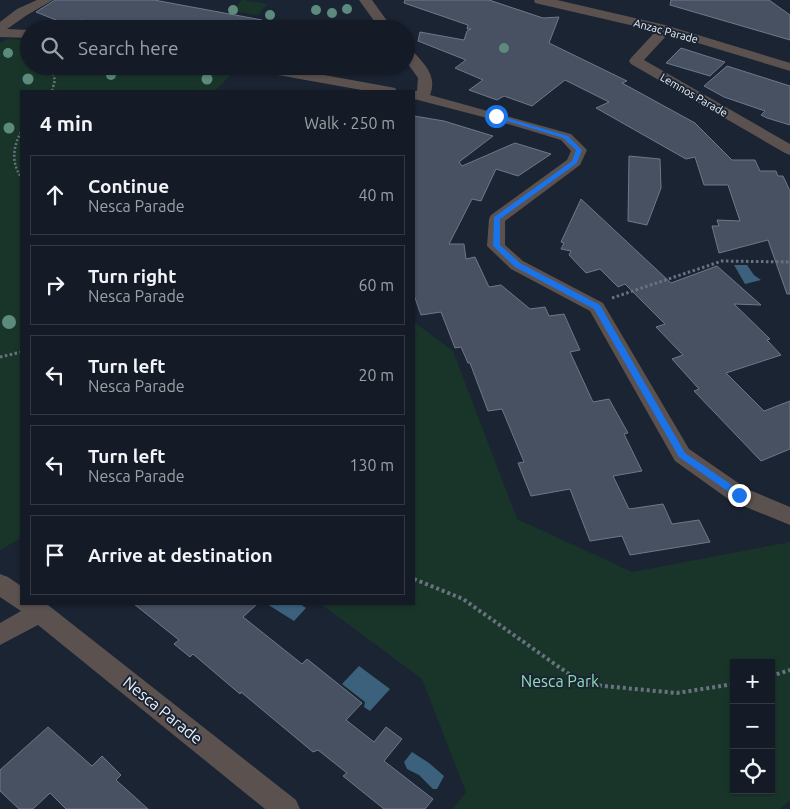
<!DOCTYPE html>
<meta charset="utf-8">
<style>
:root{--surface:#141b26;--page:#1d242e;--text:#f1f3f6;--muted:#9da1a7;--line:#333943}
body{margin:0;font-family:Ubuntu,sans-serif;background:var(--page);color:var(--text)}
.controls{position:absolute;right:15px;bottom:15px;display:grid;overflow:hidden;border-radius:0px;box-shadow:0 1px 4px #0004}
.controls button{width:45px;height:45px;display:grid;place-items:center;padding:0;border:0;border-bottom:1px solid var(--line);background:var(--surface);color:var(--text);font:25px sans-serif}
.stop{position:absolute;width:15px;height:15px;margin:-11px;border:4px solid #1a73e8;border-radius:50%;background:#fff}
.stop.end{background:#1a73e8;border-color:#fff;box-shadow:0 1px 5px #0008}
.list{margin:0;padding:0;list-style:none}
h2{display:flex;justify-content:space-between;align-items:center;height:65px;margin:0;padding:0 20px;font-size:21px}
h2 small{font-size:16px;font-weight:400;color:var(--muted)}
.list li{display:grid;grid-template-columns:32px 1fr auto;gap:15px;align-items:center;box-sizing:border-box;height:80px;margin:0 10px 10px;padding:0 10px;border:1px solid var(--line);border-radius:0px}
.list b{display:block;font-size:19px;white-space:nowrap}
.list p{margin:0;font-size:16px;white-space:nowrap;color:var(--muted)}
.list em{font-size:16px;font-style:normal;color:var(--muted)}
.icon{flex:none;width:28px;height:28px;fill:none;stroke:currentColor;stroke-width:2;stroke-linecap:round;stroke-linejoin:round}
.map{position:relative;flex:none;width:790px;height:809px;overflow:hidden}
.search{position:absolute;background:var(--surface);box-shadow:0 1px 4px #0004;left:20px;top:20px;width:395px;height:55px;display:flex;align-items:center;gap:12px;box-sizing:border-box;padding:0 18px;border-radius:28px;color:var(--muted);font-size:19px}
.panel{position:absolute;background:var(--surface);box-shadow:0 1px 4px #0004;left:20px;top:90px;width:395px;height:515px;border-radius:0px}
.map>svg:first-child{display:block}
.green{fill:#193529;fill-rule:evenodd}
.water{fill:#3b617c}
.building{fill:#475162;stroke:#6d7889}
.lines{fill:none;stroke-linecap:round;stroke-linejoin:round}
.path-far2{stroke:#69727f;stroke-width:2.5;stroke-dasharray:2 2;stroke-linecap:butt}
.path-far1{stroke:#69727f;stroke-width:3;stroke-dasharray:2.5 2.5;stroke-linecap:butt}
.path{stroke:#69727f;stroke-width:4;stroke-dasharray:3 3;stroke-linecap:butt}
.street{fill:#5b524f;fill-rule:evenodd}
.tree{fill:#5c8a7d}
.route{fill:#1a73e8}
.labels{text-anchor:middle;stroke-width:4;stroke-linejoin:round;paint-order:stroke}
.far-street-label{font-size:11px;fill:#ebf2fc;stroke:#1b2433}
.near-park-label{font-size:16px;fill:#91deba;stroke:#1b2433}
.near-street-label{font-size:16px;fill:#ebf2fc;stroke:#1b2433}
</style>
<div class="map">
<svg width="790" height="809" viewBox="0 0 790 809">
<rect width="100%" height="100%" fill="#1b2433"/>
<g class="green">
<polygon points="242,0 243,0 267,4 258,15 233,11"/>
<polygon points="8,39 29,40 29,66 205,66 234,71 215,91 21,91 21,538 0,550 0,43"/>
<path d="M414,322l39,29 64,168 115,53 158,-30v258l-10,9h-327l13,-17 -44,-113 -101,-75h93zM734,663h37v127h-37z"/>
</g>
<g class="water">
<polygon points="734,265 747,265 754,275 761,280 745,284"/>
<polygon points="267,604 300,604 306,608 294,621"/>
<polygon points="359,666 390,689 370,711 364,707 365,702 342,684"/>
<polygon points="412,752 429,763 444,776 437,789 433,789 419,775 407,769 404,762"/>
</g>
<g class="building">
<polygon points="55,0 154,0 262,20 261,29 130,29 81,20 73,24 66,24 36,12"/>
<polygon points="405,0 489,0 543,18 559,17 549,43 627,81 622,83 695,123 732,160 755,160 760,171 776,171 778,176 783,176 790,191 790,294 787,294 768,240 719,253 712,226 719,226 717,220 740,221 728,185 704,185 695,157 686,159 596,108 609,102 565,80 532,106 504,96 497,100 469,90 483,80 455,68 466,60 418,41 420,32 464,40 467,31 471,29 467,29 468,25 404,3"/>
<polygon points="671,0 769,0 790,15 790,40 670,5"/>
<polygon points="681,48 725,62 710,76 666,63"/>
<polygon points="727,66 790,86 790,125 767,118 761,115 765,111 724,97 704,86"/>
<polygon points="414,116 444,121 493,136 459,162 462,166 515,143 551,154 518,176 496,169 481,201 472,199 449,244 464,244 466,259 475,257 489,287 501,285 530,309 545,307 549,316 564,314 580,350 570,352 593,402 609,399 628,433 624,434 642,471 613,476 629,509 663,504 672,524 699,520 710,542 630,555 622,536 590,541 570,489 531,496 518,463 524,462 502,409 488,411 470,363 468,363 461,347 455,348 441,312 421,315 414,295"/>
<polygon points="629,156 660,159 661,188 647,225 628,221"/>
<polygon points="581,199 671,283 717,266 761,305 734,304 770,339 767,340 781,355 726,373 764,411 790,401 790,449 761,461 694,391 699,389 672,359 683,355 656,327 665,324 625,284 618,287 600,269 586,273 569,255 571,251 561,249 564,243 561,242"/>
<polygon points="134,604 257,604 243,617 302,664 307,659 362,703 346,720 374,742 386,727 402,739 384,761 433,799 425,809 384,809 343,776 347,773 318,750 313,752 241,692 240,694 193,654 190,657 174,644 179,640"/>
<polygon points="48,727 92,766 102,756 121,775 116,780 148,809 66,809 50,793 33,809 19,809 0,791 0,770"/>
</g>
<g class="lines">
<g class="path-far2">
<polyline points="50,66 55,80 52,91"/>
<path d="M21,132c-8,15 -10,30 0,45"/>
</g>
<g class="path-far1">
<polyline points="612,298 722,261 790,262"/>
<polyline points="0,357 21,352"/>
</g>
<g class="path">
<polyline points="414,579 463,599 583,684 677,693 734,684"/>
<polyline points="771,676 790,670"/>
</g>
<g class="street">
<polygon points="37,0 53,0 27,15 7,29 29,30 29,38 0,37 0,22 17,9"/>
<polygon points="359,0 372,0 393,29 380,29"/>
<polygon points="534,0 557,0 665,25 790,63 790,71 668,34 644,60 790,144 790,155 785,153 631,64 629,61 631,58 656,31 535,3"/>
<path d="M406,48l5,1c12,14 27,26 19,46l141,39 16,16 -7,15 -75,56v24l18,16 80,42 86,146 58,40 43,18v18l-59,-24 -56,-40 -85,-150 -79,-42 -24,-23 2,-27 2,-4 76,-55 4,-9 -10,-11 -70,-21 -77,-20v-8h-2h5l1,-13 -12,-17z"/>
<polygon points="243,66 275,66 390,87 395,88 397,91 367,91 250,70"/>
<polygon points="0,574 8,577 21,586 21,604 48,605 296,800 300,809 265,809 38,625 0,645 0,623 21,611 0,597"/>
</g>
</g>
<g class="tree">
<circle cx="347" cy="9" r="5"/>
<circle cx="233" cy="10" r="5"/>
<circle cx="316" cy="10" r="5"/>
<circle cx="332" cy="13" r="5"/>
<circle cx="270" cy="15" r="5"/>
<circle cx="504" cy="48" r="5"/>
<circle cx="8" cy="53" r="5"/>
<circle cx="111" cy="75" r="5"/>
<circle cx="28" cy="79" r="5.5"/>
<circle cx="207" cy="79" r="5.5"/>
<circle cx="9" cy="128" r="5.5"/>
<circle cx="9" cy="322" r="7"/>
</g>
<polygon class="route" points="494,114 568,136 582,150 577,163 500,219 500,245 520,263 600,305 685,453 742,492 742,497 736,497 679,457 594,309 515,267 493,246 494,217 572,161 576,150 563,138 494,117"/>
<g class="labels">
<g class="far-street-label">
<text transform="translate(666 31) rotate(15)" y="4">Anzac Parade</text>
<text transform="translate(694 95) rotate(30)" y="4">Lemnos Parade</text>
</g>
<g class="near-park-label">
<text x="560" y="687">Nesca Park</text>
</g>
<g class="near-street-label">
<text transform="translate(163 710) rotate(39)" y="6">Nesca Parade</text>
</g>
</g>
</svg>
<div class="controls">
<button>+</button>
<button>−</button>
<button><svg class="icon" aria-label="locate" viewBox="0 0 24 24"><circle cx="12" cy="12" r="6"/><path d="M12 2v4M12 18v4M2 12h4M18 12h4"/></svg></button>
</div>
<div class="stop" style="left:496px;top:116px"></div>
<div class="stop end" style="left:739px;top:495px"></div>
<div class="search"><svg class="icon" aria-label="search" viewBox="0 0 24 24"><circle cx="10" cy="10" r="6"/><path d="M15 15l6 6"/></svg>Search here</div>
<section class="panel">
<h2>4 min<small>Walk · 250 m</small></h2>
<ul class="list">
<li><svg class="icon" aria-label="ahead" viewBox="0 0 24 24"><path d="M12 20V5M6 11l6-6 6 6"/></svg><div><b>Continue</b><p>Nesca Parade</p></div><em>40 m</em></li>
<li><svg class="icon" aria-label="right" viewBox="0 0 24 24"><path d="M7 20v-9h11M14 6l5 5-5 5"/></svg><div><b>Turn right</b><p>Nesca Parade</p></div><em>60 m</em></li>
<li><svg class="icon" aria-label="left" viewBox="0 0 24 24"><path d="M17 20v-9H6M10 6l-5 5 5 5"/></svg><div><b>Turn left</b><p>Nesca Parade</p></div><em>20 m</em></li>
<li><svg class="icon" aria-label="left" viewBox="0 0 24 24"><path d="M17 20v-9H6M10 6l-5 5 5 5"/></svg><div><b>Turn left</b><p>Nesca Parade</p></div><em>130 m</em></li>
<li><svg class="icon" aria-label="arrive" viewBox="0 0 24 24"><path d="M6 21V4h12l-3 4 3 4H6"/></svg><div><b>Arrive at destination</b></div></li>
</ul>
</section>
</div>
